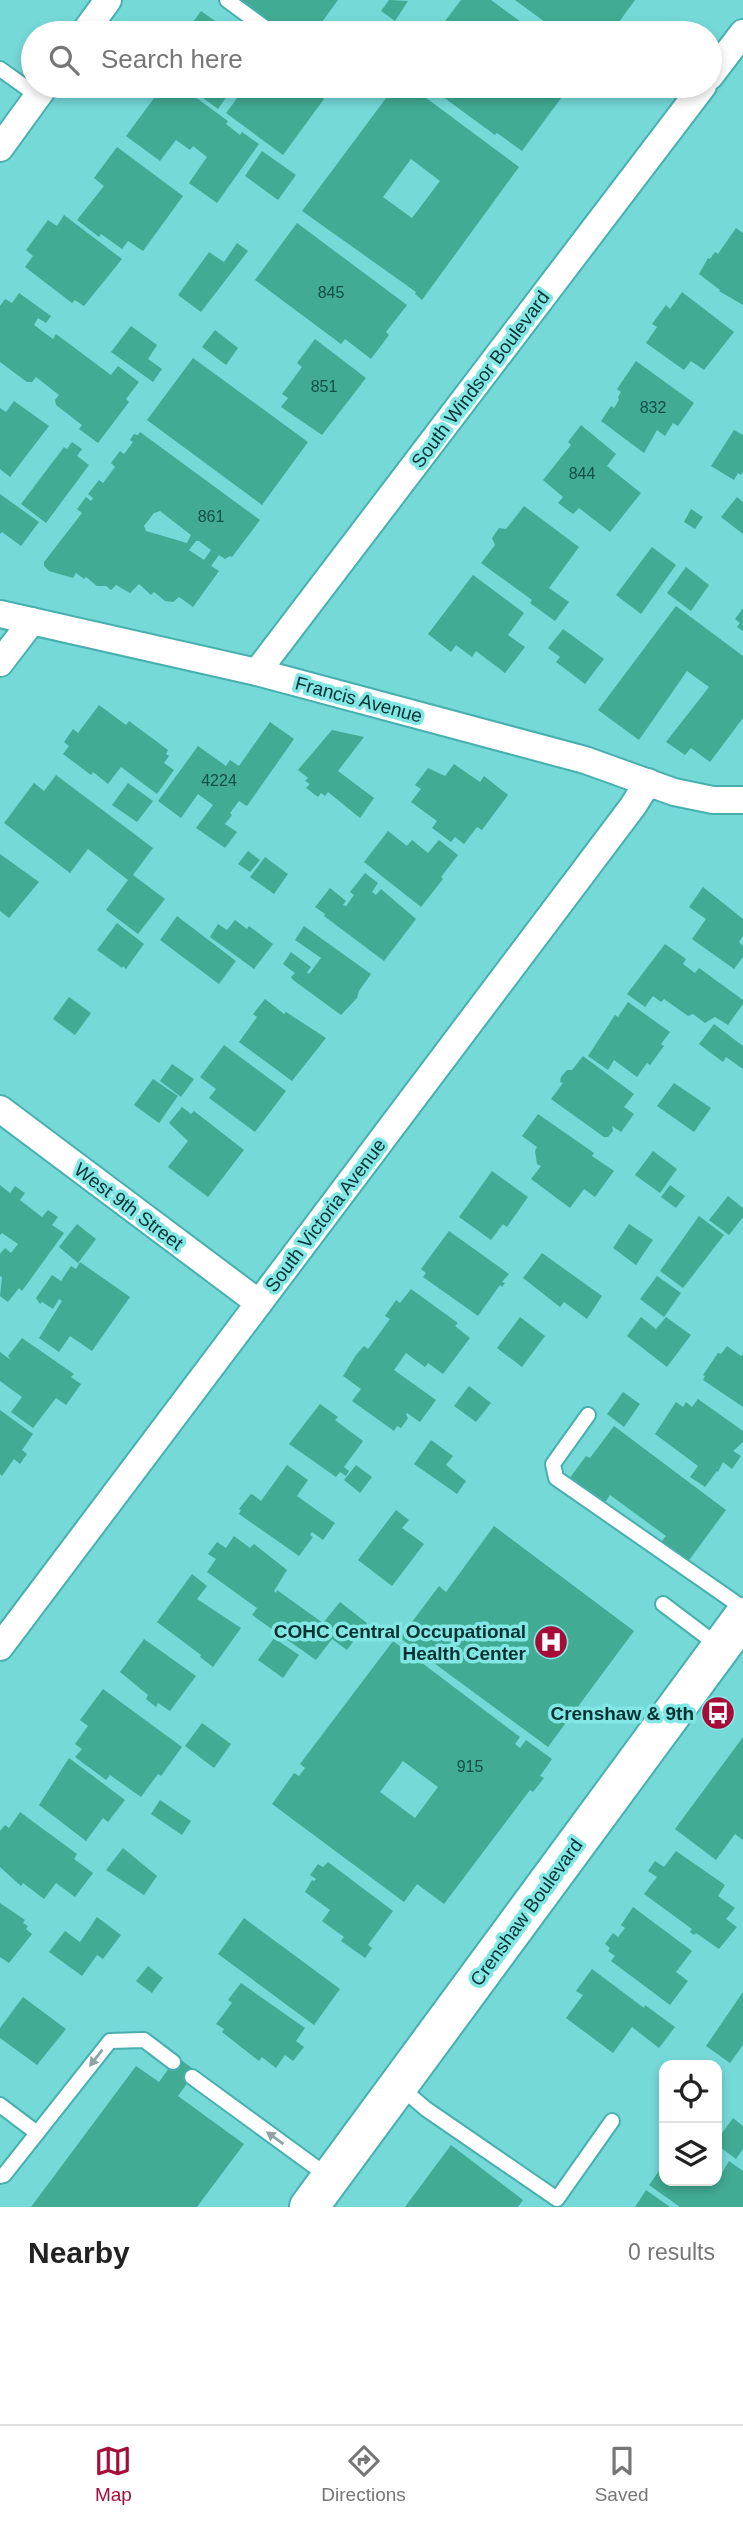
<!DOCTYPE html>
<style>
:root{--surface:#fff;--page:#f2f2f2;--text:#222;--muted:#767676;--line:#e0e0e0;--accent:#a60c38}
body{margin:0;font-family:Helvetica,sans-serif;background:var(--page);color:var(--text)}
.controls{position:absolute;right:21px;bottom:21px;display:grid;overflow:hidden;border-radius:14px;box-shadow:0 4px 10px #0003}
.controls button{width:63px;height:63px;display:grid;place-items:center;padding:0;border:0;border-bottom:2px solid var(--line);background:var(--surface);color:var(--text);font:35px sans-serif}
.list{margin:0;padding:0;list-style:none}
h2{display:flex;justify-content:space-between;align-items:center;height:91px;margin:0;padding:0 28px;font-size:30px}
h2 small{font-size:23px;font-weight:400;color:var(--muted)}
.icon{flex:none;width:38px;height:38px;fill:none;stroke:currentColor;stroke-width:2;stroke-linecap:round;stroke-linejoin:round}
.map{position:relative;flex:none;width:743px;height:2207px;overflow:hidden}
.search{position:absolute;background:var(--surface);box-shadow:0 4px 10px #0003;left:21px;right:21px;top:21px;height:77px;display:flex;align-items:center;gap:18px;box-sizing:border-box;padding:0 24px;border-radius:38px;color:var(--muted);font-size:26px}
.sheet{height:217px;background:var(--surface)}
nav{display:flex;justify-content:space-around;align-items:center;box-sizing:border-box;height:98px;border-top:2px solid var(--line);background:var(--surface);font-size:19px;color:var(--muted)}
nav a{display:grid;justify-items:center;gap:4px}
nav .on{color:var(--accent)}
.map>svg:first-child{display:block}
.building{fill:#42ab93;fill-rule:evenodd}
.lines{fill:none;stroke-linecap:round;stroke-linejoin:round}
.lane-casing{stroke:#48afaf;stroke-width:18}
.street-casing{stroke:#48afaf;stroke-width:30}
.primary-casing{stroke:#48afaf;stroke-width:42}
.lane{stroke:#fff;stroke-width:14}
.street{stroke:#fff;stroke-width:26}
.primary{stroke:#fff;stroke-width:38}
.oneway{fill:#8ea3a3}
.labels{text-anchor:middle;stroke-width:7;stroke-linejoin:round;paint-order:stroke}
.number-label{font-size:16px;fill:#13504a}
.street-label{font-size:19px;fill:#033232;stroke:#82e6e5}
.poi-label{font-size:19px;font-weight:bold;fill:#033232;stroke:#82e6e5;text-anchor:end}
</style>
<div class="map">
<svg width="743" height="2207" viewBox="0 0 743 2207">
<rect width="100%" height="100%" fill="#75d9d8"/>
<g class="building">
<polygon points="238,0 338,0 314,33 287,33"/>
<polygon points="389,0 408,1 395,21 381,11"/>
<polygon points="461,0 491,0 536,33 436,33"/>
<polygon points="515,0 635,0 611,33 560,33"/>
<polygon points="201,11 232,33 185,33"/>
<polygon points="163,86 180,86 228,121 226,124 240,135 242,132 259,144 217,203 189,183 207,157 193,146 190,150 176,140 160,161 126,136"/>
<polygon points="187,86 234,86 218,109"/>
<polygon points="246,86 306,86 324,99 283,155 226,113"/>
<path d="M395,86h15l109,81 -97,133 -7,-6 1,-2 -114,-81zM411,159l29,22 -28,37 -29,-21z"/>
<polygon points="428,86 504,86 521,98 529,86 570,86 522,151 497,133 495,135"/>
<polygon points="117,147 183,196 143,251 128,241 122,249 101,234 99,237 77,220 104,186 94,178"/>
<polygon points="262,151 296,175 278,200 245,176"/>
<polygon points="64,215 122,259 84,306 75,300 72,303 25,267 33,256 26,250 48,220 57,226"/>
<polygon points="297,223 407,305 386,332 389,335 371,359 345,339 341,344 255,280"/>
<polygon points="736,228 743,233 743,305 719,291 720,290 699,274 708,258 710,259 715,252 718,254"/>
<polygon points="237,243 248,251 201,312 178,295 209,252 224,262"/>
<polygon points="682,292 734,332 704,370 691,361 684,370 646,343 657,327 652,324 666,305 670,309"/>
<polygon points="19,293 51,316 46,323 38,318 34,325 53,339 56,334 111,375 118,366 139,382 126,399 129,402 98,443 79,429 82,425 56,405 55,400 59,395 36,377 32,382 27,382 0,362 0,306 5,299 12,303"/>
<polygon points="131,326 157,345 148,359 162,369 153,382 111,352"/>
<polygon points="215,330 238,348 226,365 202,347"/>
<polygon points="315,339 366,378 322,435 281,407 288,398 282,394 302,367 297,363"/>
<polygon points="193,358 308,442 262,505 147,420"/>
<polygon points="636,361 694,403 678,426 673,423 665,436 657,430 644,453 601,421 611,406 614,408 619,400 618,397 621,392 617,389"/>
<polygon points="14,401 49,426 10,477 0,469 0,408 6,412"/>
<polygon points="581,425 616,454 607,466 641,493 610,532 579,508 573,514 558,503 563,497 543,480 571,445 568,442"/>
<polygon points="734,430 743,435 743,472 741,475 738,473 734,480 711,466"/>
<path d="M140,432l120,88 -28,37 -2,-1 -5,3 -6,-4 -8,11 8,5 -26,36 -14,-10 -6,5 -8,-1 -11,-9 -3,3 -12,-11 -9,9 -14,-8 -5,5 -5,-4h-9l-11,-9 -2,2 -8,-6 -3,5 -24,-7 -5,-5v-4l38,-49 -5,-4 9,-12 5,4 2,-3 -5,-4 11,-14 4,3 12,-16 -4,-4 9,-12 4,3 9,-12 -3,-2 4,-6 4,1zM160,511l31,24 -4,8 -41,-12 -2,-5 10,-13zM196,541h3l12,9 -7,10 -15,-10z"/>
<polygon points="72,442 82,449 77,456 89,465 46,523 21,504 64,447 67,449"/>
<polygon points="0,494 39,522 21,546 2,532 0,534"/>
<polygon points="737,497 743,502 743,534 721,517"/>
<polygon points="524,506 579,547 549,588 569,602 555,621 530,603 532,600 481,563 495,545 492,538 499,528 506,529"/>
<polygon points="691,509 703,517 695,529 684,522"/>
<polygon points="652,547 676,565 641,614 616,595"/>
<polygon points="686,567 709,585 691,611 667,593"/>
<polygon points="473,575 524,613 508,635 525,647 505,673 476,651 472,657 456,645 451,652 428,634"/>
<polygon points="676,606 743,656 743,718 710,762 691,748 685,755 666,742 709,687 687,671 639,740 598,710"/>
<polygon points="743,608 743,631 737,627 740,623 735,619"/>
<polygon points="563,629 604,659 585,684 556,662 560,657 548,648"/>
<polygon points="99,705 126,725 129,721 168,750 166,754 169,756 164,763 174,770 157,794 121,767 108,784 93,772 91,775 63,754 69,746 64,742 73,729 78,733"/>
<polygon points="270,722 294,739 247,806 239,801 230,813 232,815 225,824 237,832 225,848 196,828 213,805 198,794 181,818 158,801 198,746 226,766 230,760 239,766"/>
<polygon points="332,730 364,737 338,771 374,798 360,818 328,792 325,796 321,793 318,797 306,788 310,784 305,781 308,778 298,770"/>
<polygon points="454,764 480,782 484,776 508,795 482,830 477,827 464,844 455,837 451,842 432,828 437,821 411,802 421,789 415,785 428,768 445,776"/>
<polygon points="56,775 153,848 133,875 165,899 138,934 106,910 128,880 88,849 70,873 4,823 34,783 44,791"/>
<polygon points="128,783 153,801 137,822 112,805"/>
<polygon points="388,831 407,846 412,840 428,853 439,840 458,855 441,877 443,879 421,907 364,862"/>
<polygon points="248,851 260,860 250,872 238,864"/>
<polygon points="0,854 39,882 9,918 0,911"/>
<polygon points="265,857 288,874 274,894 250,877"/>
<polygon points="365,873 378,883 372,892 376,895 381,889 416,919 384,961 324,916 325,914 315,907 330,888 346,901 343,905 346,906 354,895 350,892"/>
<polygon points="703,887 743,919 743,936 739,942 743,946 743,957 734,969 692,939 706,919 689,907"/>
<polygon points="177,916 236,961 219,984 160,940"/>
<polygon points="235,920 247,929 249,926 273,944 254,969 210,937 218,924 227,930"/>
<polygon points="117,923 144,944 126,969 123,966 122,968 97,950"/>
<polygon points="304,926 371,974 359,991 357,998 341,1015 293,980 291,977 295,973 283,964 291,952 311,967 307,972 309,974 321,958 295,940"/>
<polygon points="665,944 686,959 683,964 695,973 699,968 743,1000 743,1004 728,1025 715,1017 705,1023 693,1014 688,1016 664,999 661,1002 653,996 645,1007 627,994"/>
<polygon points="69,997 91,1013 75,1035 53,1019"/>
<polygon points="265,999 284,1014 286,1012 326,1038 292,1081 239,1042 257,1017 253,1014"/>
<polygon points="628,1002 670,1032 661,1044 664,1046 650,1065 647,1063 637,1077 614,1060 608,1070 588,1056 615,1015 618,1017"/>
<polygon points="714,1024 743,1046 743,1069 726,1057 723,1062 699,1044"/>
<polygon points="224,1045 286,1091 255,1132 209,1098 216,1089 200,1077"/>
<polygon points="583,1056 634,1094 624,1107 634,1114 621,1132 612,1126 613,1131 608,1137 604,1137 551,1099 563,1083 560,1082 561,1077 567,1070 572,1070"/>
<polygon points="172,1064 194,1079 181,1097 160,1081"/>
<polygon points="153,1079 178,1096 159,1123 134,1105"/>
<polygon points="674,1083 711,1108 694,1132 657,1106"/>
<polygon points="182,1107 191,1114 194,1111 244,1150 208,1197 168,1167 188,1141 169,1123"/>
<polygon points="538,1114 594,1153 592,1156 614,1171 595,1197 584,1189 570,1208 531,1179 541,1166 537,1164 535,1151 537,1147 522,1136"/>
<polygon points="653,1151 677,1169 660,1193 635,1175"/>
<polygon points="492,1171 528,1197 507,1227 503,1224 491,1240 459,1217"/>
<polygon points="0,1185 10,1193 15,1186 25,1193 20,1200 42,1217 48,1210 58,1217 52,1225 64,1233 22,1291 19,1288 8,1302 0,1296 2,1277 0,1276 0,1254 5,1248 11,1253 18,1244 2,1233 0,1235"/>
<polygon points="670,1185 685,1196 676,1208 661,1197"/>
<polygon points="728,1196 743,1208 743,1217 729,1235 709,1220"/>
<polygon points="699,1216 724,1235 683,1288 660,1271"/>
<polygon points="77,1224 96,1239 78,1263 59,1247"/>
<polygon points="629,1224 653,1240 636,1265 613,1248"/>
<polygon points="449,1231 509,1274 502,1282 505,1283 502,1287 500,1285 478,1316 423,1277 426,1273 421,1269"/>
<polygon points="542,1253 602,1296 587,1319 564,1302 560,1307 523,1278"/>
<polygon points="80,1262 130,1297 92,1351 70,1336 59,1352 39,1338 62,1301 59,1299 53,1309 42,1302 40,1304 36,1298 52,1275 61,1281 71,1266 76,1269"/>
<polygon points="657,1276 681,1293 664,1317 640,1299"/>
<polygon points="411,1289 458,1323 455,1326 470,1338 443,1374 428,1363 425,1367 406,1353 394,1370 436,1400 420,1422 407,1413 406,1415 408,1418 401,1428 397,1426 394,1431 352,1401 361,1389 343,1376 356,1355 364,1346 368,1349 390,1319 385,1316 396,1300 400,1303"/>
<polygon points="520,1317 545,1336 522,1367 497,1348"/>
<polygon points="641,1317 656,1329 666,1317 691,1335 667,1367 627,1336"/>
<polygon points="22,1338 74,1374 71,1377 81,1384 66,1405 56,1398 33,1428 11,1412 22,1397 0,1381 0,1352 11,1360 8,1356"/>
<polygon points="727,1346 741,1356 743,1354 743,1407 703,1380 705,1376 703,1375 718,1353 721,1354"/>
<polygon points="469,1386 491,1403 476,1422 454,1406"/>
<polygon points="623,1392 640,1404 624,1427 607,1414"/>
<polygon points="698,1399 743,1431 743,1442 733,1451 741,1456 732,1469 723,1462 718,1472 717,1471 705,1487 690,1477 698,1466 655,1434 676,1402 683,1407 686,1402 692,1407"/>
<polygon points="320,1404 338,1417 335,1420 363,1441 344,1467 349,1471 346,1476 340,1472 336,1477 289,1444"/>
<polygon points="0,1410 33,1434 22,1450 27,1454 20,1464 14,1459 2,1476 0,1474"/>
<polygon points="614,1426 726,1510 687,1563 660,1543 666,1536 610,1495 602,1507 569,1479 586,1456 590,1458"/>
<polygon points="431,1440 453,1456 446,1465 466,1481 457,1494 414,1464"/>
<polygon points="287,1465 308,1480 297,1496 335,1523 323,1540 312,1532 310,1535 313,1537 299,1556 239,1514 241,1510 239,1509 250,1495 252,1494 261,1501"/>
<polygon points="356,1465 372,1477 360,1493 344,1480"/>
<polygon points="396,1510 409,1520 402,1528 424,1544 392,1586 358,1560"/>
<polygon points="494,1526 634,1631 548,1747 400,1638 439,1586 446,1592"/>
<polygon points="234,1536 250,1548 254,1544 287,1570 274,1591 276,1593 277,1590 323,1623 340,1602 367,1623 347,1650 332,1639 316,1660 252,1615 257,1608 207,1572 216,1559 208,1554 217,1542 226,1548"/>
<polygon points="192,1574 207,1586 197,1599 241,1628 213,1667 200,1657 201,1655 157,1622"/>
<polygon points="274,1638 299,1655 283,1678 258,1660"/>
<polygon points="144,1639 196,1676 170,1711 158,1703 156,1707 146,1699 148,1695 120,1672"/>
<path d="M393,1641l127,96 -5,7 5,4 6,-8 26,19 -12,17 4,2 -11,14 -3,-2 -86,114 -27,-20 -13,18 -132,-98 22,-31 5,3 6,-8 -5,-4zM403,1761l35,26 -23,31 -35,-26z"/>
<polygon points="103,1689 182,1747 161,1776 158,1774 141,1797 110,1775 106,1780 75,1757 82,1749 75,1744 88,1726 80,1720"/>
<polygon points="202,1723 231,1744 214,1768 185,1746"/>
<polygon points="743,1737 743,1840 735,1834 716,1860 675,1829"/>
<polygon points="69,1758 125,1800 108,1822 103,1818 86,1841 39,1805"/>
<polygon points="160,1800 191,1821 182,1835 151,1814"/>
<polygon points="20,1812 77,1854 74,1859 93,1873 75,1897 56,1883 44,1899 23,1883 21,1886 0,1867 0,1831 5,1825 9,1828"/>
<polygon points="123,1848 157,1876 144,1895 106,1870"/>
<polygon points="676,1851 725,1885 718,1896 735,1908 726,1919 737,1927 719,1949 696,1933 694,1935 690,1932 692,1929 644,1894 657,1877 648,1871 655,1861 664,1867"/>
<polygon points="328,1862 393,1911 368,1945 372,1948 365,1958 341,1941 344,1937 322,1921 330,1910 305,1892 312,1880 314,1881 316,1879 310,1875 318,1864 323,1867"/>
<polygon points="0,1903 25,1920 23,1923 28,1926 26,1929 32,1934 9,1963 0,1957"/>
<polygon points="633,1907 692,1951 676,1972 688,1981 670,2005 611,1961 615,1956 608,1951 610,1948 605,1944 613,1933 618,1937 625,1928 621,1925"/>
<polygon points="97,1917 121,1935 103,1959 97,1955 82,1976 49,1952 65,1931 80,1942"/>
<polygon points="244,1918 340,1989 314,2025 218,1954"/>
<polygon points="148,1966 163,1978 152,1993 136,1981"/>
<polygon points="592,1969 644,2008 645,2005 675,2027 659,2048 632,2027 613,2053 566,2018 583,1995 576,1991"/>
<polygon points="241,1983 305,2028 296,2041 304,2047 293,2061 285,2055 276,2068 262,2057 259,2061 222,2032 224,2029 216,2024 232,2003 228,2000"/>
<polygon points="743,1992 743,2045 730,2063 706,2046"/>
<polygon points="23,1997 66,2029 37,2065 0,2038 0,2028"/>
<polygon points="177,2057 196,2071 178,2096 244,2144 197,2207 31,2207 136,2066 159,2082"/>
<polygon points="733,2118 743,2126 743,2149 736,2159 717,2145 717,2140"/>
<polygon points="451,2145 523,2200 518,2207 405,2207"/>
<polygon points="729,2161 743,2171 743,2207 680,2207 649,2185 664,2164 664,2181 702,2181 711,2186 717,2181"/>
<polygon points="646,2190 670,2207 635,2207"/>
</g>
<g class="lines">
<g class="lane-casing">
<g id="lane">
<polyline points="227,0 272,33"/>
<polyline points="0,69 38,96"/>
<polyline points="588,1415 553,1464 556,1478 743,1608"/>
<polyline points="663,1604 720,1647"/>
<polyline points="192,2077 329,2177"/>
<polyline points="399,2086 426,2109 557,2199 612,2121"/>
<polyline points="0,2105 37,2133"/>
<polyline points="0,2176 4,2175 110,2041 144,2040 173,2062"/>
</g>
</g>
<g class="street-casing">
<g id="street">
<polyline points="84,33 108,0"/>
<polyline points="710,76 743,33"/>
<polyline points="0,148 45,86"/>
<polyline points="0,614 257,672 585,760 674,792 713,800 743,800"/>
<polyline points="0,663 32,621"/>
<polyline points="257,672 703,86"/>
<polyline points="0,1109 259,1303"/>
<polyline points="0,1647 633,806 648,782"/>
</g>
</g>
<g class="primary-casing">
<polyline id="primary" points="309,2207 743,1617"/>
</g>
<use href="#lane" class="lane"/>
<use href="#street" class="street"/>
<use href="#primary" class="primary"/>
</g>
<defs><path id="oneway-solid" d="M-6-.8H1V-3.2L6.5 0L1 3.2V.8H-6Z" transform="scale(1.75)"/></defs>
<g class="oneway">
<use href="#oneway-solid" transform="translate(96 2058) rotate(128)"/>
<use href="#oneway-solid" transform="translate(275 2138) rotate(-144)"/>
</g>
<defs>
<g id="hospital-disc" transform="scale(1.75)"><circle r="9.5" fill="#a60c38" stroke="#82e6e5"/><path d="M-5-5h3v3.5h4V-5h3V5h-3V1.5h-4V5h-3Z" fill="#fff"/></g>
<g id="bus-disc" transform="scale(1.75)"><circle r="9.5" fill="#a60c38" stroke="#82e6e5"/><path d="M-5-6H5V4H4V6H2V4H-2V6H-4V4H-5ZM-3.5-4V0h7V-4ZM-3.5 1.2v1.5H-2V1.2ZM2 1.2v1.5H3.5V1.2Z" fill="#fff"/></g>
</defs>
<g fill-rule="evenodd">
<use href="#hospital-disc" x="551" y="1642"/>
<use href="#bus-disc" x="718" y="1713"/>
</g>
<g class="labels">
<g class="number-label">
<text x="331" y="298">845</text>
<text x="324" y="392">851</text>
<text x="653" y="413">832</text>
<text x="582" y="479">844</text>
<text x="211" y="522">861</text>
<text x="219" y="786">4224</text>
<text x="470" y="1772">915</text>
</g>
<g class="street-label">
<text transform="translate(480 379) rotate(-53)" y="7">South Windsor Boulevard</text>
<text transform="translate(359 699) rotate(15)" y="7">Francis Avenue</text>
<text transform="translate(129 1206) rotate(37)" y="7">West 9th Street</text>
<text transform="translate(325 1215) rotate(-53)" y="7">South Victoria Avenue</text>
<text transform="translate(526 1912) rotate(-54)" y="7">Crenshaw Boulevard</text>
</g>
<g class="poi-label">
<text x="526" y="1638">COHC Central Occupational<tspan x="526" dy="22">Health Center</tspan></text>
<text x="694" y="1720">Crenshaw &amp; 9th</text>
</g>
</g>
</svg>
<div class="controls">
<button><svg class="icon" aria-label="locate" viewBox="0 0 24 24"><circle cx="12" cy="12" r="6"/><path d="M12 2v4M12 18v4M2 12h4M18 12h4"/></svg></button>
<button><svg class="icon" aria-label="layers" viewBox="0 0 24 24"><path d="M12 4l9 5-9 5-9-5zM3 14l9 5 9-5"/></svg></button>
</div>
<div class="search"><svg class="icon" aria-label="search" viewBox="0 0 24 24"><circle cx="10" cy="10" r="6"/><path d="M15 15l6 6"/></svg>Search here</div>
</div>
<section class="sheet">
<h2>Nearby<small>0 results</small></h2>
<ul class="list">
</ul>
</section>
<nav>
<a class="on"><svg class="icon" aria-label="map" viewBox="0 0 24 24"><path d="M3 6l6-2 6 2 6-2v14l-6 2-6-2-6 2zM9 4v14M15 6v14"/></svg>Map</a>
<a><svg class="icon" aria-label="directions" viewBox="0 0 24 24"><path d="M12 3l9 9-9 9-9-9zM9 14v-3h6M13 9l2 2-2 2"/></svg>Directions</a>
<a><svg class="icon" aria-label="saved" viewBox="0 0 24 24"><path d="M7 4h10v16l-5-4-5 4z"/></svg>Saved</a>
</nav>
